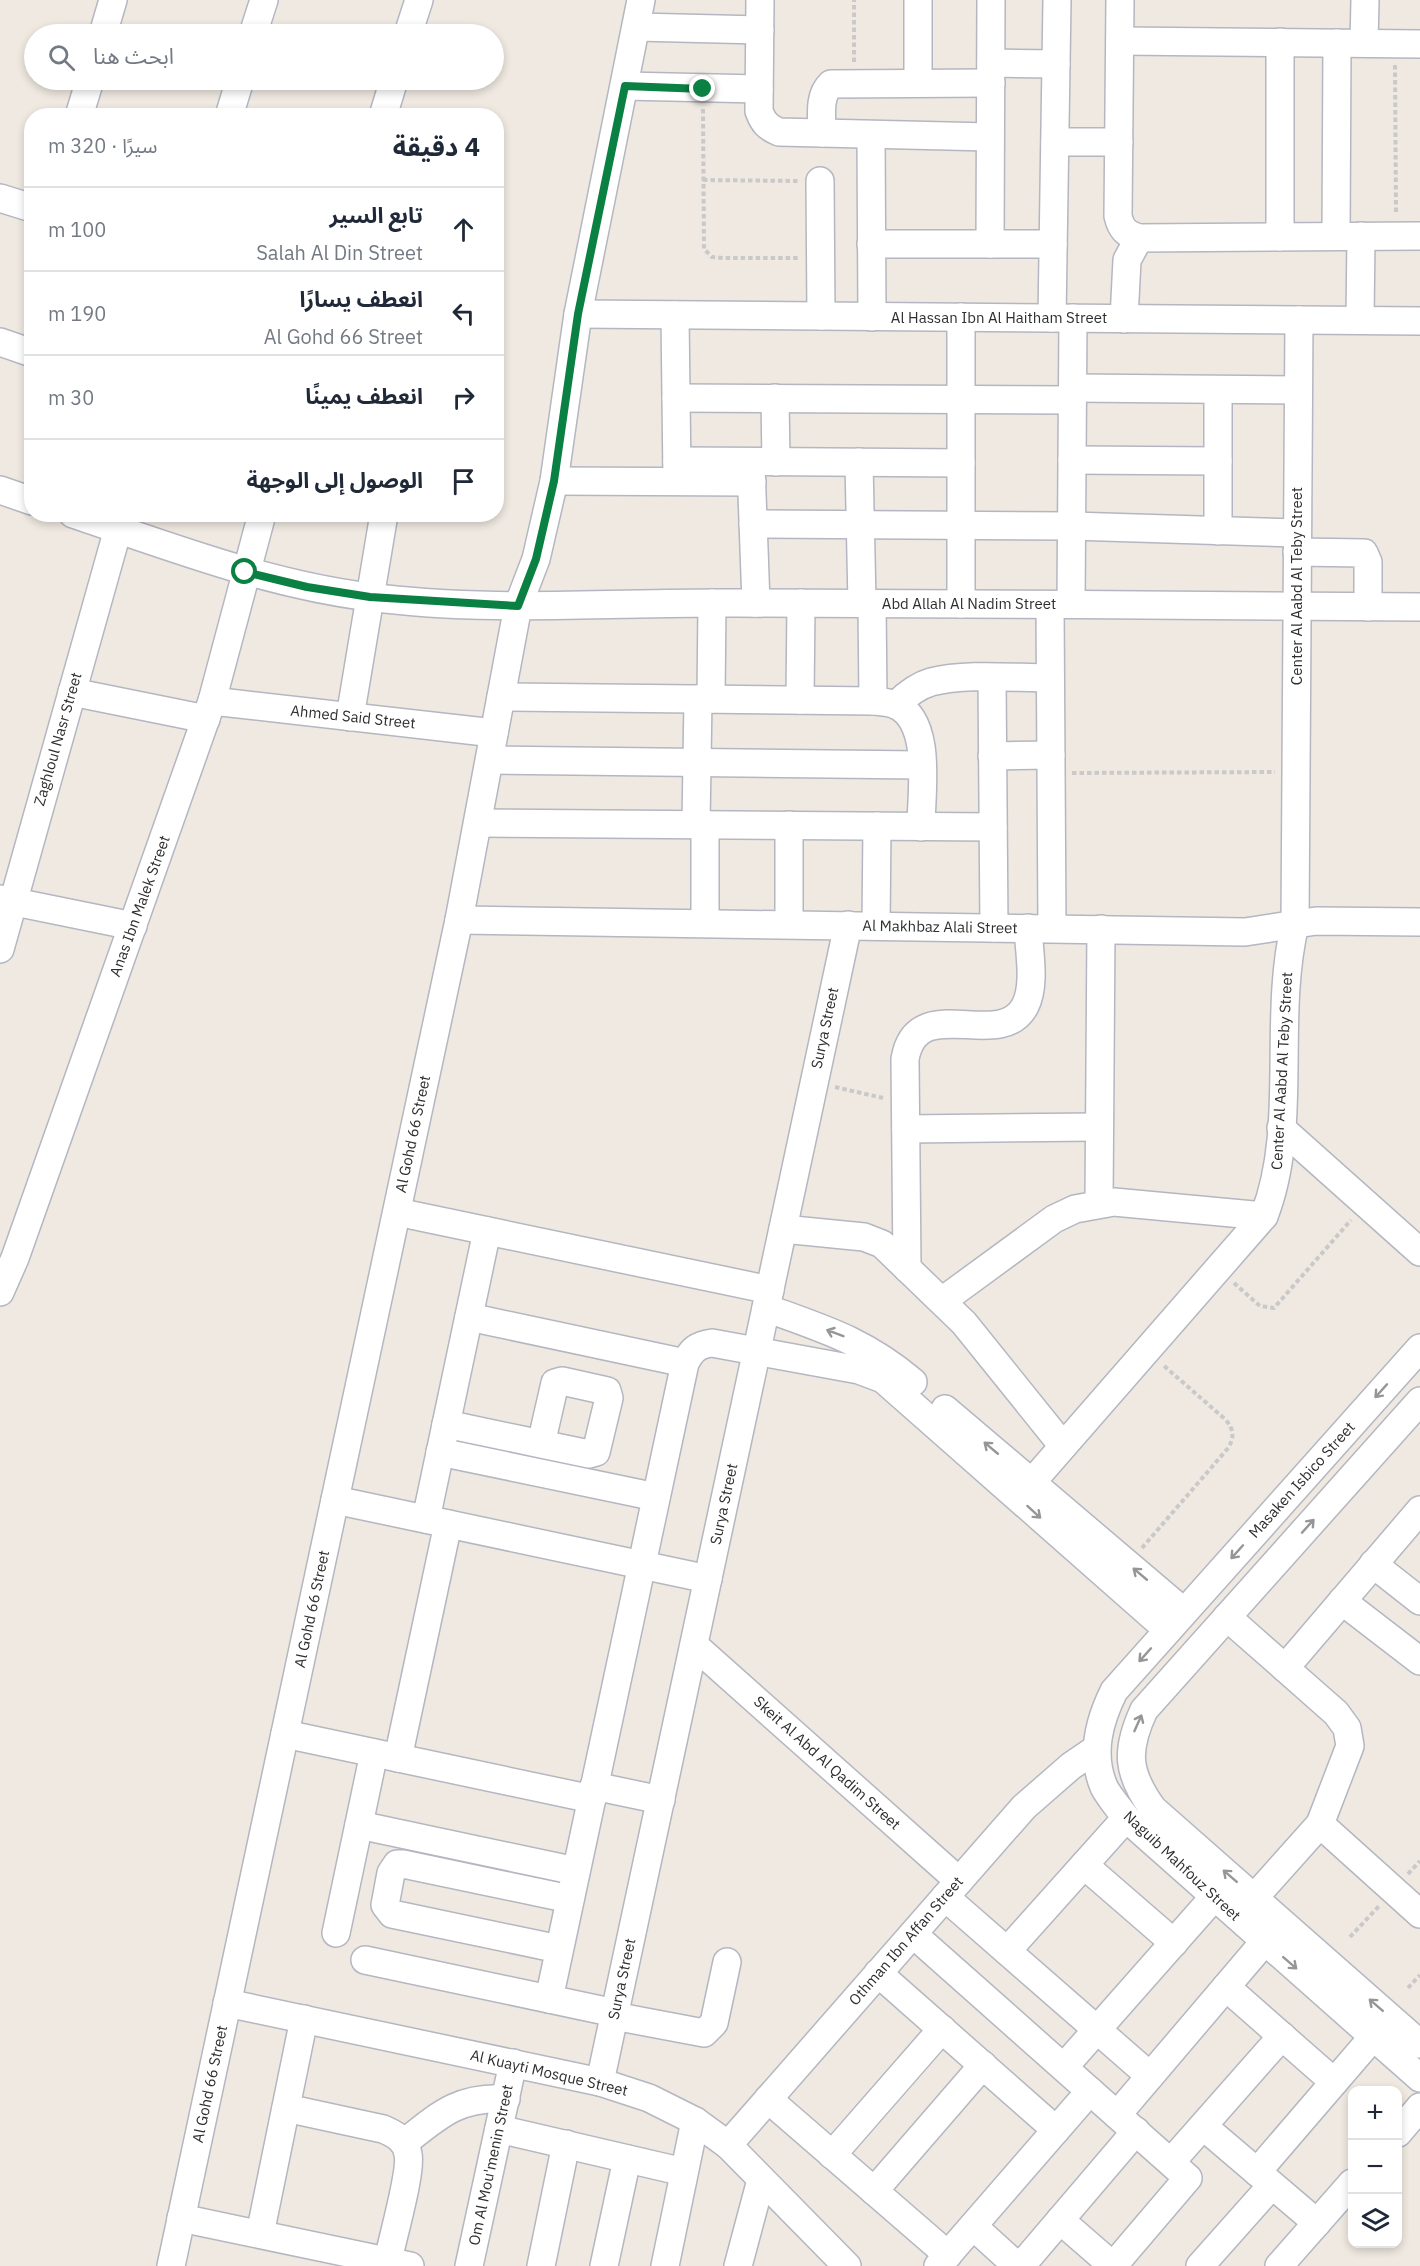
<!DOCTYPE html>
<html lang="ar">
<meta charset="utf-8">
<style>
:root{--surface:#fff;--page:#f2f2f3;--text:#1f2937;--muted:#747a83;--line:#e0e1e3}
body{margin:0;font-family:"IBM Plex Sans","Noto Sans Arabic",sans-serif;background:var(--page);color:var(--text);direction:rtl}
.controls{position:absolute;right:18px;bottom:18px;display:grid;overflow:hidden;border-radius:12px;box-shadow:0 3px 9px #0003}
.controls button{width:54px;height:54px;display:grid;place-items:center;padding:0;border:0;border-bottom:2px solid var(--line);background:var(--surface);color:var(--text);font:30px sans-serif}
.stop{position:absolute;width:18px;height:18px;margin:-14px;border:4px solid #0b8043;border-radius:50%;background:#fff}
.stop.end{background:#0b8043;border-color:#fff;box-shadow:0 2px 6px #0008}
.list{margin:0;padding:0;list-style:none}
h2{display:flex;justify-content:space-between;align-items:center;height:78px;margin:0;padding:0 24px;font-size:26px}
h2 small{font-size:20px;font-weight:400;color:var(--muted)}
.list li{display:grid;grid-template-columns:39px 1fr auto;gap:18px;align-items:center;box-sizing:border-box;height:84px;padding:0 24px;border-top:2px solid var(--line)}
.list b{display:block;font-size:22px;white-space:nowrap}
.list p{margin:0;font-size:20px;white-space:nowrap;color:var(--muted)}
.list em{font-size:20px;font-style:normal;color:var(--muted)}
.icon{flex:none;width:33px;height:33px;fill:none;stroke:currentColor;stroke-width:2;stroke-linecap:round;stroke-linejoin:round}
.map{position:relative;flex:none;width:1420px;height:2266px;overflow:hidden;direction:ltr}
.search{position:absolute;background:var(--surface);box-shadow:0 3px 9px #0003;left:24px;top:24px;width:480px;height:66px;display:flex;align-items:center;gap:15px;box-sizing:border-box;padding:0 21px;border-radius:33px;color:var(--muted);font-size:22px}
.panel{position:absolute;background:var(--surface);box-shadow:0 3px 9px #0003;left:24px;top:108px;width:480px;height:414px;border-radius:24px;direction:rtl}
.map>svg:first-child{display:block}
.lines{fill:none;stroke-linecap:round;stroke-linejoin:round}
.minor-casing{stroke:#b4b7c1;stroke-width:30}
.path{stroke:#c9c9c9;stroke-width:4;stroke-dasharray:4.5 3;stroke-linecap:butt}
.minor{stroke:#fff;stroke-width:27}
.oneway{stroke:#969696}
.route{stroke:#0b8043;stroke-width:8}
.labels{text-anchor:middle;stroke-width:5;stroke-linejoin:round;paint-order:stroke}
.street-label{font-size:15px;fill:#2e2e2e;stroke:#fff}
</style>
<div class="map">
<svg width="1420" height="2266" viewBox="0 0 1420 2266">
<rect width="100%" height="100%" fill="#efe9e1"/>
<g class="lines">
<g class="minor-casing">
<g id="minor">
<path d="M760,0l-1,111c4,11 8,16 20,21l211,5"/>
<path d="M1120,0l-2,216c3,13 8,18 21,22l281,-2"/>
<polyline points="637,27 760,30"/>
<polyline points="103,34 113,0"/>
<polyline points="253,34 264,0"/>
<polyline points="408,34 419,0"/>
<polyline points="1120,41 1420,44"/>
<polyline points="1364,43 1365,0"/>
<polyline points="991,63 1056,64"/>
<polyline points="918,83 918,0"/>
<polyline points="625,86 759,89"/>
<polyline points="79,116 90,80"/>
<polyline points="229,116 240,80"/>
<polyline points="383,116 394,80"/>
<path d="M822,133c0,-16 -4,-37 9,-49l160,-1"/>
<polyline points="871,135 872,317"/>
<polyline points="1055,142 1119,142"/>
<polyline points="820,181 821,316"/>
<polyline points="0,198 32,208"/>
<polyline points="1336,236 1337,43"/>
<polyline points="1280,237 1280,42"/>
<polyline points="871,244 1053,244"/>
<polyline points="990,244 991,0"/>
<polyline points="578,314 1420,321"/>
<polyline points="675,315 677,479"/>
<polyline points="1052,318 1057,0"/>
<polyline points="1124,319 1127,260 1139,238"/>
<polyline points="1360,320 1361,236"/>
<polyline points="0,342 32,353"/>
<polyline points="1073,388 1298,390"/>
<polyline points="676,398 1072,400"/>
<polyline points="775,398 776,462"/>
<polyline points="1072,460 1218,461"/>
<polyline points="677,461 961,463"/>
<polyline points="859,462 862,603"/>
<polyline points="751,466 756,603"/>
<polyline points="554,481 752,482"/>
<polyline points="0,490 32,501"/>
<path d="M73,514c98,33 194,70 296,83 122,16 246,5 368,6 228,1 455,2 683,4"/>
<polyline points="753,524 1072,526 1297,533"/>
<polyline points="1218,531 1218,390"/>
<polyline points="1297,552 1364,553 1368,562 1368,607"/>
<polyline points="872,604 873,701"/>
<polyline points="961,604 961,317"/>
<polyline points="1071,604 1073,318"/>
<polyline points="1050,605 1052,928"/>
<polyline points="992,679 994,928"/>
<polyline points="72,692 206,719"/>
<path d="M501,697l372,4c7,1 16,1 23,4 37,17 25,87 25,122"/>
<polyline points="711,699 712,603"/>
<polyline points="800,700 801,603"/>
<polyline points="212,701 494,733"/>
<path d="M896,705c10,-10 21,-19 35,-23 35,-9 83,-4 119,-4"/>
<polyline points="350,717 384,514"/>
<polyline points="992,756 1051,755"/>
<polyline points="490,760 921,765"/>
<polyline points="478,823 993,827"/>
<polyline points="696,824 698,699"/>
<polyline points="705,824 705,923"/>
<polyline points="0,899 133,926"/>
<polyline points="459,920 1245,932 1316,921 1420,922"/>
<polyline points="789,924 789,825"/>
<polyline points="876,926 877,826"/>
<polyline points="0,949 118,529"/>
<polyline points="1281,1128 1420,1252"/>
<polyline points="906,1129 1099,1127"/>
<polyline points="1099,1203 1101,929"/>
<polyline points="397,1212 770,1290"/>
<polyline points="783,1229 864,1237 882,1244 964,1323 1063,1446"/>
<path d="M907,1268l-2,-209c12,-69 95,-6 120,-53 11,-21 4,-55 3,-78"/>
<polyline points="0,1292 15,1258 212,701 262,514"/>
<polyline points="942,1301 1054,1219 1075,1209 1114,1202 1264,1216"/>
<path d="M766,1308c58,21 99,33 147,74"/>
<polyline points="469,1317 685,1363"/>
<path d="M1420,1348l-306,343c-15,30 -24,63 -10,96 5,10 15,21 22,31l294,260"/>
<path d="M1420,1401l-276,309c-19,41 -17,63 9,99l267,235"/>
<polyline points="945,1409 1184,1612"/>
<polyline points="446,1424 541,1444 555,1383 562,1381 607,1391 609,1398 596,1452 589,1454 541,1444"/>
<polyline points="440,1452 656,1497"/>
<path d="M1032,1482l232,-266c35,-89 8,-196 31,-292l4,-604"/>
<polyline points="335,1500 708,1579"/>
<polyline points="426,1519 487,1231"/>
<polyline points="1373,1564 1420,1601"/>
<polyline points="1342,1601 1420,1661"/>
<polyline points="1227,1617 1336,1713 1347,1728 1350,1746 1320,1824 1254,1898"/>
<polyline points="694,1645 959,1881"/>
<polyline points="1285,1668 1420,1510"/>
<polyline points="285,1734 592,1799"/>
<polyline points="398,1758 448,1524"/>
<polyline points="594,1786 661,1800"/>
<polyline points="1320,1824 1420,1914"/>
<polyline points="359,1825 576,1871"/>
<polyline points="1084,1865 1174,1943"/>
<polyline points="945,1897 1150,2076"/>
<polyline points="336,1933 374,1753"/>
<polyline points="913,1934 1188,2178 1113,2266"/>
<polyline points="559,1949 392,1914 385,1905 391,1873 397,1864 403,1864 570,1899"/>
<polyline points="1007,1951 1126,1818"/>
<polyline points="365,1960 615,2013"/>
<polyline points="878,1973 1056,2130"/>
<polyline points="1226,1987 1334,2082"/>
<path d="M549,1999l136,-636c7,-14 13,-18 27,-20l147,27 24,9 285,251"/>
<polyline points="227,2003 600,2082 649,2098 695,2121 728,2145 847,2266"/>
<polyline points="614,2016 704,2033 714,2023 727,1962"/>
<polyline points="1064,2067 1214,1897"/>
<polyline points="600,2082 848,925"/>
<polyline points="768,2099 948,2255"/>
<path d="M286,2108l97,21c12,5 23,11 25,25 4,18 -16,85 -20,107"/>
<polyline points="1117,2115 1265,1941"/>
<polyline points="1203,2126 1317,2223"/>
<polyline points="499,2129 684,2172"/>
<polyline points="1398,2133 1420,2107"/>
<path d="M404,2143c35,-28 55,-47 102,-44"/>
<polyline points="728,2145 1024,1807 1071,1766 1096,1749"/>
<polyline points="832,2155 942,2029"/>
<polyline points="1171,2162 1282,2036"/>
<polyline points="1257,2172 1373,2037"/>
<polyline points="874,2191 983,2065"/>
<polyline points="181,2218 410,2266"/>
<polyline points="1060,2220 1113,2266"/>
<polyline points="973,2226 1017,2266"/>
<polyline points="260,2234 304,2019"/>
<polyline points="171,2266 459,920 518,606 536,559 554,481 578,314 641,0"/>
<polyline points="469,2266 513,2063"/>
<polyline points="541,2266 566,2144"/>
<polyline points="604,2266 627,2159"/>
<polyline points="665,2266 695,2121"/>
<polyline points="738,2266 761,2180"/>
<polyline points="938,2266 1090,2091"/>
<polyline points="1021,2266 1136,2131"/>
<polyline points="1200,2266 1272,2185"/>
<polyline points="1279,2266 1352,2183"/>
</g>
</g>
<g class="path">
<polyline points="854,62 854,0"/>
<polyline points="1395,65 1396,214"/>
<polyline points="703,109 704,249 712,257 724,258 799,258"/>
<polyline points="703,180 798,181"/>
<polyline points="1072,773 1275,772"/>
<polyline points="835,1087 883,1098"/>
<polyline points="1234,1283 1260,1306 1274,1308 1351,1220"/>
<path d="M1142,1548l87,-101c5,-11 5,-17 -3,-27l-63,-55"/>
<polyline points="1408,1874 1420,1861"/>
<polyline points="1350,1937 1379,1906"/>
<polyline points="1408,1988 1420,1975"/>
</g>
<use href="#minor" class="minor"/>
</g>
<defs><path id="oneway-shaft" d="M-6 0H5M1.5-3L5.5 0L1.5 3" fill="none" stroke-width="1.6" stroke-linecap="round" stroke-linejoin="round" transform="scale(1.5)"/></defs>
<g class="oneway">
<use href="#oneway-shaft" transform="translate(835 1333) rotate(-159)"/>
<use href="#oneway-shaft" transform="translate(1381 1391) rotate(132)"/>
<use href="#oneway-shaft" transform="translate(991 1448) rotate(-140)"/>
<use href="#oneway-shaft" transform="translate(1034 1512) rotate(42)"/>
<use href="#oneway-shaft" transform="translate(1308 1526) rotate(-48)"/>
<use href="#oneway-shaft" transform="translate(1237 1552) rotate(132)"/>
<use href="#oneway-shaft" transform="translate(1140 1574) rotate(-140)"/>
<use href="#oneway-shaft" transform="translate(1145 1655) rotate(132)"/>
<use href="#oneway-shaft" transform="translate(1138 1723) rotate(-66)"/>
<use href="#oneway-shaft" transform="translate(1230 1876) rotate(-139)"/>
<use href="#oneway-shaft" transform="translate(1290 1963) rotate(41)"/>
<use href="#oneway-shaft" transform="translate(1376 2005) rotate(-139)"/>
</g>
<g class="lines">
<polyline class="route" points="245,572 307,587 370,597 518,606 536,559 554,481 578,314 625,86 703,89"/>
</g>
<g class="labels">
<g class="street-label">
<text x="999" y="323">Al Hassan Ibn Al Haitham Street</text>
<text transform="translate(1297 586) rotate(-90)" y="5">Center Al Aabd Al Teby Street</text>
<text x="969" y="609">Abd Allah Al Nadim Street</text>
<text transform="translate(353 717) rotate(6)" y="5">Ahmed Said Street</text>
<text transform="translate(58 739) rotate(-74)" y="5">Zaghloul Nasr Street</text>
<text transform="translate(140 906) rotate(-70)" y="5">Anas Ibn Malek Street</text>
<text transform="translate(940 927) rotate(1)" y="5">Al Makhbaz Alali Street</text>
<text transform="translate(825 1028) rotate(-78)" y="5">Surya Street</text>
<text transform="translate(1282 1071) rotate(-87)" y="5">Center Al Aabd Al Teby Street</text>
<text transform="translate(413 1134) rotate(-78)" y="5">Al Gohd 66 Street</text>
<text transform="translate(1302 1480) rotate(-48)" y="5">Masaken Isbico Street</text>
<text transform="translate(724 1504) rotate(-78)" y="5">Surya Street</text>
<text transform="translate(312 1609) rotate(-78)" y="5">Al Gohd 66 Street</text>
<text transform="translate(827 1763) rotate(42)" y="5">Skeit Al Abd Al Qadim Street</text>
<text transform="translate(1182 1866) rotate(43)" y="5">Naguib Mahfouz Street</text>
<text transform="translate(906 1941) rotate(-49)" y="5">Othman Ibn Affan Street</text>
<text transform="translate(622 1979) rotate(-78)" y="5">Surya Street</text>
<text transform="translate(549 2073) rotate(13)" y="5">Al Kuayti Mosque Street</text>
<text transform="translate(210 2084) rotate(-78)" y="5">Al Gohd 66 Street</text>
<text transform="translate(491 2165) rotate(-78)" y="5">Om Al Mou'menin Street</text>
</g>
</g>
</svg>
<div class="controls">
<button>+</button>
<button>−</button>
<button><svg class="icon" aria-label="layers" viewBox="0 0 24 24"><path d="M12 4l9 5-9 5-9-5zM3 14l9 5 9-5"/></svg></button>
</div>
<div class="stop" style="left:245px;top:572px"></div>
<div class="stop end" style="left:703px;top:89px"></div>
<div class="search"><svg class="icon" aria-label="search" viewBox="0 0 24 24"><circle cx="10" cy="10" r="6"/><path d="M15 15l6 6"/></svg>ابحث هنا</div>
<section class="panel">
<h2>4 دقيقة<small>سيرًا · 320 m</small></h2>
<ul class="list">
<li><svg class="icon" aria-label="ahead" viewBox="0 0 24 24"><path d="M12 20V5M6 11l6-6 6 6"/></svg><div><b>تابع السير</b><p>Salah Al Din Street</p></div><em>100 m</em></li>
<li><svg class="icon" aria-label="left" viewBox="0 0 24 24"><path d="M17 20v-9H6M10 6l-5 5 5 5"/></svg><div><b>انعطف يسارًا</b><p>Al Gohd 66 Street</p></div><em>190 m</em></li>
<li><svg class="icon" aria-label="right" viewBox="0 0 24 24"><path d="M7 20v-9h11M14 6l5 5-5 5"/></svg><div><b>انعطف يمينًا</b></div><em>30 m</em></li>
<li><svg class="icon" aria-label="arrive" viewBox="0 0 24 24"><path d="M6 21V4h12l-3 4 3 4H6"/></svg><div><b>الوصول إلى الوجهة</b></div></li>
</ul>
</section>
</div>
